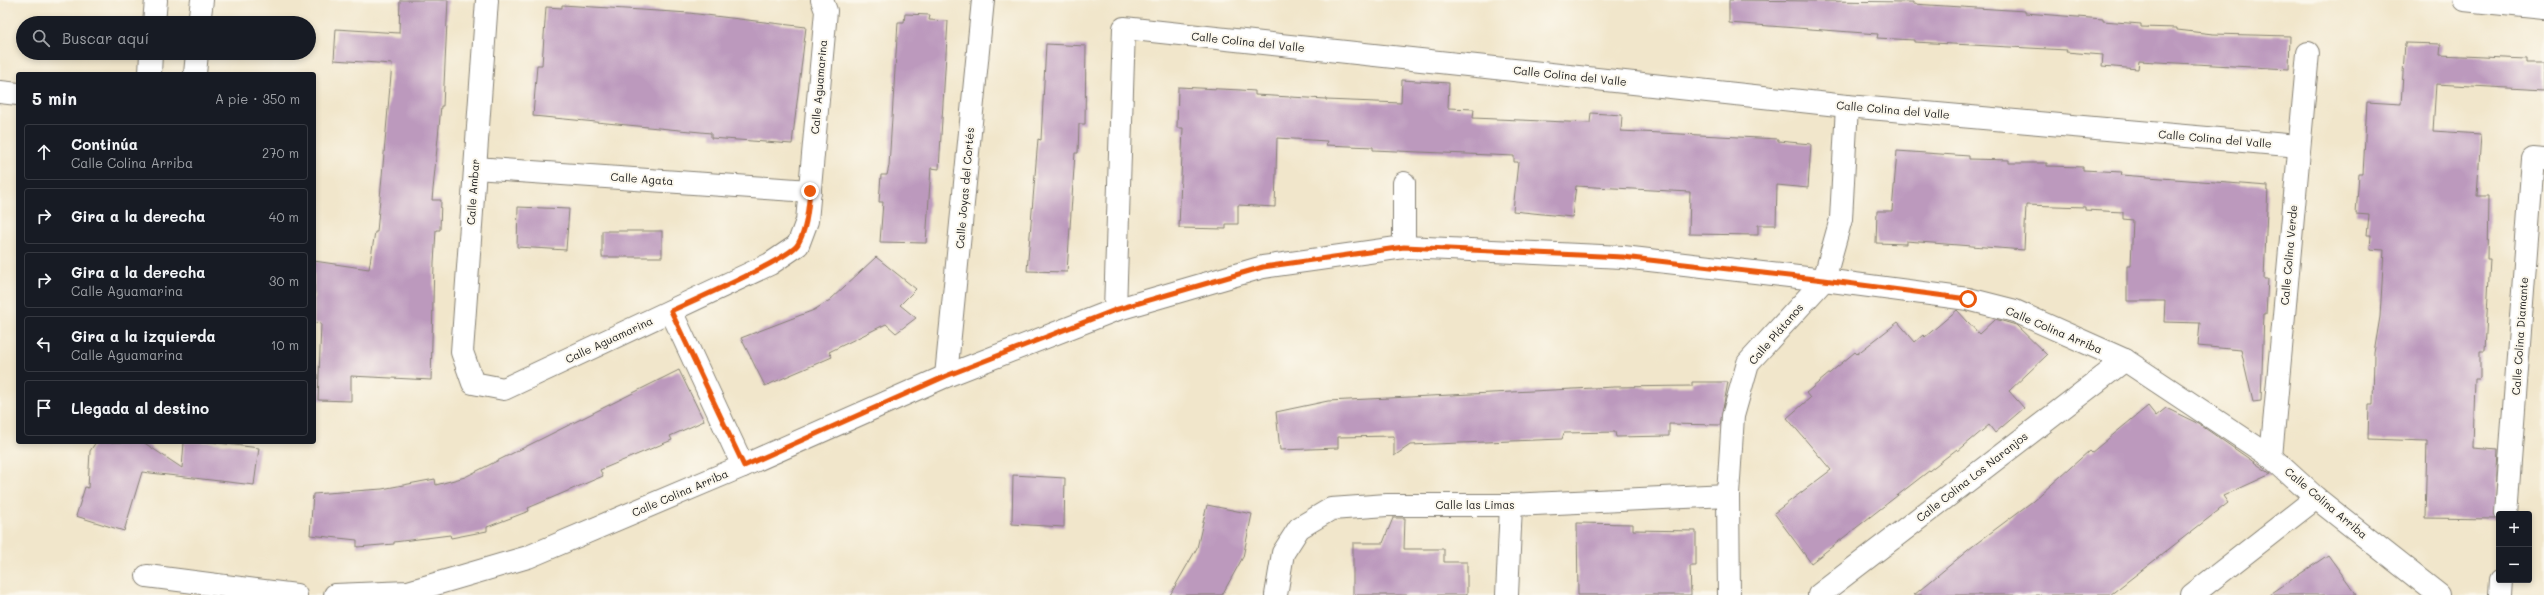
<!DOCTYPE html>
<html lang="es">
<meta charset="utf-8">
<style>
:root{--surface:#171b24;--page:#20242c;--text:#f1f3f6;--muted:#9ea1a6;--line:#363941}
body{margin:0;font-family:Mali,sans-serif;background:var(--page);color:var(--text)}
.controls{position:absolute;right:12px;bottom:12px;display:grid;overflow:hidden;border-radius:4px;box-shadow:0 2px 6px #0003}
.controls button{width:36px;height:36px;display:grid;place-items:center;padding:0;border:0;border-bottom:1px solid var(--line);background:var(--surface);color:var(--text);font:20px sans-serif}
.stop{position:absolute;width:12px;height:12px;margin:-9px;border:3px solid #ea580c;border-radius:50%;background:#fff}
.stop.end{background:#ea580c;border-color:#fff;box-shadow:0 1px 4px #0008}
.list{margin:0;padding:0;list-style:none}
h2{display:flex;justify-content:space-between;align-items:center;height:52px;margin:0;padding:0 16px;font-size:17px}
h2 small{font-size:13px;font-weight:400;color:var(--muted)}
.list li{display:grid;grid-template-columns:26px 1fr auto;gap:12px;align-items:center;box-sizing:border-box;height:56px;margin:0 8px 8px;padding:0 8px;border:1px solid var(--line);border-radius:4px}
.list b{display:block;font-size:15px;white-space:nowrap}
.list p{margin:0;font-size:13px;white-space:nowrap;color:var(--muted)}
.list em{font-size:13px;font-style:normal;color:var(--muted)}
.icon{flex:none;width:22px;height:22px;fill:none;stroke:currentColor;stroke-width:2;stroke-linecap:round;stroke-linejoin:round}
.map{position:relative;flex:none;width:2544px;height:595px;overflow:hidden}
.search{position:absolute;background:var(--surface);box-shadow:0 2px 6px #0003;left:16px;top:16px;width:300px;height:44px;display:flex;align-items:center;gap:10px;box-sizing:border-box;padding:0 14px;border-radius:22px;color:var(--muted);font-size:15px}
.panel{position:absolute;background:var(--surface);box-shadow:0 2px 6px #0003;left:16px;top:72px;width:300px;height:372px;border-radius:4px}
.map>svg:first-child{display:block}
.building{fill:#bc99bd}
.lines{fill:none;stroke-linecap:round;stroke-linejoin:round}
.minor-casing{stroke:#868174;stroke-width:24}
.minor{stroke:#fff;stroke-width:22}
.route{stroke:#ea580c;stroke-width:5}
.labels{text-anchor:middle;stroke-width:4;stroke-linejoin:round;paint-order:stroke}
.street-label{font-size:11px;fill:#1c1c1c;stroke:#fbf7ec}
</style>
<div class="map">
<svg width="2544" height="595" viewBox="0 0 2544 595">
<rect width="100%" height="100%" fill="#fbf7ec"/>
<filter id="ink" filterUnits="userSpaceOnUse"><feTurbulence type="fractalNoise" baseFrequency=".025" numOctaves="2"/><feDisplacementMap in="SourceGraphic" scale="8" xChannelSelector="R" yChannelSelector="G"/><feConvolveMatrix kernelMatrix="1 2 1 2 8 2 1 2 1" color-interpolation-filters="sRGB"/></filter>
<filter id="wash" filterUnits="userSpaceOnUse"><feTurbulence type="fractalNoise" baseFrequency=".012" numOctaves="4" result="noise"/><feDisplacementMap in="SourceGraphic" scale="16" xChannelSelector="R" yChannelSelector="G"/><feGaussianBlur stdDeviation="0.9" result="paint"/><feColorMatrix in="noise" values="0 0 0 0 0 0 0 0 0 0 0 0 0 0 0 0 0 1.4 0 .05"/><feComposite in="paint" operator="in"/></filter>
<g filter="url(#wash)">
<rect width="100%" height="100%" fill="#f1e6cb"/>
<g id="blocks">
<g class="building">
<polygon points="400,0 448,0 443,106 441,106 432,200 441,200 440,230 436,230 434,263 431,380 351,376 351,401 318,400 321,324 314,323 314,261 369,269 375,232 377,232 392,64 334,60 336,29 399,33"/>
<polygon points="1729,0 1913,2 1913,4 2025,11 2025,13 2103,19 2103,21 2141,24 2141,27 2177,28 2177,30 2213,34 2290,36 2289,69 2139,61 2138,69 2102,66 2103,55 2066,52 2067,50 1914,42 1914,40 1877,38 1878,34 1729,23"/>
<polygon points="562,5 689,13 806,27 792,144 711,138 711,133 533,116 537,65 542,65 546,7 562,8"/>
<polygon points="905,14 930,15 929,20 948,21 939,169 931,168 926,243 880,242 883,202 879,202 881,175 887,175 889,166 898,22 904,22"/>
<polygon points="2405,43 2441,44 2440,55 2526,59 2526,63 2544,63 2544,90 2436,84 2433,131 2481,134 2477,196 2488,196 2487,259 2490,259 2485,351 2480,351 2480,379 2475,379 2473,447 2498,449 2495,519 2425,518 2427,441 2368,439 2369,404 2373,404 2374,353 2380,317 2384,250 2370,249 2371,235 2367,235 2369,215 2356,214 2359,174 2363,174 2367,102 2401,104"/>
<polygon points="1046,44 1086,46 1085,124 1079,124 1078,153 1075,153 1067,272 1027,271 1038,139 1041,140"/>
<polygon points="1402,80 1449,83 1448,108 1474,109 1473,118 1590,123 1591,113 1622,115 1621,131 1778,139 1778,141 1811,144 1808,188 1777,185 1776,225 1758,225 1758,235 1689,234 1690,192 1576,186 1572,217 1513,211 1518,162 1514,162 1514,156 1373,150 1373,147 1326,145 1327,141 1277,138 1275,207 1238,205 1238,224 1226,224 1226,229 1179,228 1183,128 1177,128 1178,87 1241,90 1255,91 1255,95 1326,99 1326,100 1401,103"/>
<polygon points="1897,151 1969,156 1969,159 2009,160 2009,163 2047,163 2047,166 2083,167 2083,170 2122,172 2121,175 2268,186 2264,279 2268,279 2266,314 2264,314 2261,401 2253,402 2241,350 2198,346 2200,323 2164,322 2165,301 2127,301 2127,265 2131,265 2133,220 2123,219 2123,212 2085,210 2085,207 2026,205 2024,250 1906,241 1906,244 1876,243 1877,211 1892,211"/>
<polygon points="518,207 569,209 566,250 517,247"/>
<rect x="602" y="231" width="60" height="26"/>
<polygon points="876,257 916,289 900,305 916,318 896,333 886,324 829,352 832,357 765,386 741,338 814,310 830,300"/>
<polygon points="1957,310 1979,334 1995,319 2016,325 2047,355 2009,391 2024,408 1995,433 1989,425 1958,451 1957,449 1811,563 1774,513 1831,470 1787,418 1810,398 1806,393 1855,352 1857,354 1898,322 1915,342 1923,335 1925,337"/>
<polygon points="679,370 704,421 670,436 672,440 600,470 603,476 528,508 529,511 487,527 487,531 451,538 450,535 394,542 394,544 357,547 357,540 310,535 313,494 382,489 435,479 436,485 465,477"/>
<polygon points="1692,382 1728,382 1720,425 1669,424 1669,436 1616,437 1615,432 1564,433 1562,439 1410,445 1394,456 1394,436 1338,437 1338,448 1280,450 1276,412 1328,401 1614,387 1692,386"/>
<polygon points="2148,406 2156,416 2166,408 2199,424 2271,474 2223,496 2228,503 2110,595 1914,595 1973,546 2033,501 2089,451 2091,453"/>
<polygon points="96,442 143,442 182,468 184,442 210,442 259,448 254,485 142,472 124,531 76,516 85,487 88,488 90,451"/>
<polygon points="1013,475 1065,478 1064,527 1012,524"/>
<polygon points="1207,505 1252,514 1243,557 1222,595 1170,595 1197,548"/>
<polygon points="1393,518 1405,518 1404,549 1444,549 1444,562 1467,562 1467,595 1353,595 1353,543 1383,543"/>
<polygon points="1577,523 1633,524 1633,530 1696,531 1696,566 1690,566 1691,595 1578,595"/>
<polygon points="2328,555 2357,595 2269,595"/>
</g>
</g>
</g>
<g filter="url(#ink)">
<use href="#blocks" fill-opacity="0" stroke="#868174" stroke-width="1"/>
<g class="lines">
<g class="minor-casing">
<g id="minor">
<polyline points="487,0 462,352 473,383 504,389 770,264 798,245 807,221 826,11 822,0"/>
<polyline points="2464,0 2544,8"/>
<polyline points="154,23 156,0"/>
<polyline points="199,23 202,0"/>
<polyline points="150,74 151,53"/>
<polyline points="195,74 197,53"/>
<polyline points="0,92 18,94"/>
<polyline points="475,168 810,191"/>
<polyline points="1404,247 1404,183"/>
<polyline points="1115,310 1124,28 1847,106 2298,146"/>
<polyline points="671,311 743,466"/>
<polyline points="946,376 983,0"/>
<polyline points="2271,457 2308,53"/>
<polyline points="2506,514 2533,159 2544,160"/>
<polyline points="147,576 296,595"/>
<polyline points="335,595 408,592 528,557 743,466 946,376 1115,310 1263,267 1404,247 1623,257 1824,280 1968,299 2015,311 2125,360 2271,457 2316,498 2439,595"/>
<polyline points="1276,595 1283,553 1299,528 1331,509 1387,505 1511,505 1728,495"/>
<polyline points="1507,595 1511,505"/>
<polyline points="1729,595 1728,495 1733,416 1748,363 1824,280 1841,219 1847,106"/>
<polyline points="1819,595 2125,360"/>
<polyline points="2192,595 2316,498"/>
<polyline points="2500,595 2501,580"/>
</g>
</g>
<use href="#minor" class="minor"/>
</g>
</g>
<g class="lines" filter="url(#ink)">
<path class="route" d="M810,191c-2,18 -3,37 -12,53 -8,15 -106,57 -127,67l73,155 202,-90 169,-66 148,-43 141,-20 219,10 201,23 144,19"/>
</g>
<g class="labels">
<g class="street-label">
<text transform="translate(1248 42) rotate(6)" y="4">Calle Colina del Valle</text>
<text transform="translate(1570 76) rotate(6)" y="4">Calle Colina del Valle</text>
<text transform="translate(819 87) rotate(-85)" y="4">Calle Aguamarina</text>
<text transform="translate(1893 110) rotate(5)" y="4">Calle Colina del Valle</text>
<text transform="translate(2215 139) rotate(5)" y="4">Calle Colina del Valle</text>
<text transform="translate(642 179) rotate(4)" y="4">Calle Agata</text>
<text transform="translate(965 188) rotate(-85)" y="4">Calle Joyas del Cortés</text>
<text transform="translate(473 192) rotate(-86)" y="4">Calle Ambar</text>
<text transform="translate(2289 255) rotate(-85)" y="4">Calle Colina Verde</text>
<text transform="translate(2054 330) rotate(23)" y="4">Calle Colina Arriba</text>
<text transform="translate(1776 334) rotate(-49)" y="4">Calle Plátanos</text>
<text transform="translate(2520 336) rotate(-86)" y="4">Calle Colina Diamante</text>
<text transform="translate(609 340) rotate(-25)" y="4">Calle Aguamarina</text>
<text transform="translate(1972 477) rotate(-38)" y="4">Calle Colina Los Naranjos</text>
<text transform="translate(680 493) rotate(-23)" y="4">Calle Colina Arriba</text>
<text transform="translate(2326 503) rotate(40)" y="4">Calle Colina Arriba</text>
<text x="1475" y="509">Calle las Limas</text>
</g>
</g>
</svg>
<div class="controls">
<button>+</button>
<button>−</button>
</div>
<div class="stop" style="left:1968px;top:299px"></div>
<div class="stop end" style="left:810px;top:191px"></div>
<div class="search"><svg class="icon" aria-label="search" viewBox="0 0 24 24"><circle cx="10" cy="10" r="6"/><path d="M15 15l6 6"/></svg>Buscar aquí</div>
<section class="panel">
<h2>5 min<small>A pie · 350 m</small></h2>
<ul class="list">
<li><svg class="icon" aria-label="ahead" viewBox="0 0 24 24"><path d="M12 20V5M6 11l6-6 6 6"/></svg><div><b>Continúa</b><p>Calle Colina Arriba</p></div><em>270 m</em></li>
<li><svg class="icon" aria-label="right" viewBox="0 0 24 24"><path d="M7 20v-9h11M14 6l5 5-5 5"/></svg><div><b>Gira a la derecha</b></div><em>40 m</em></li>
<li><svg class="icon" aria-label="right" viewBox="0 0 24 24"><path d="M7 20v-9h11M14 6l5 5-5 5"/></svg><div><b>Gira a la derecha</b><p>Calle Aguamarina</p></div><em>30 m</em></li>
<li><svg class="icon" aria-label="left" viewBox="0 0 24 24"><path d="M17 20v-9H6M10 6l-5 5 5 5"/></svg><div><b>Gira a la izquierda</b><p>Calle Aguamarina</p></div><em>10 m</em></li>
<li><svg class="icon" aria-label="arrive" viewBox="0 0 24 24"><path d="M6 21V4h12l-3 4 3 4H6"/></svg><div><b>Llegada al destino</b></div></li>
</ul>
</section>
</div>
